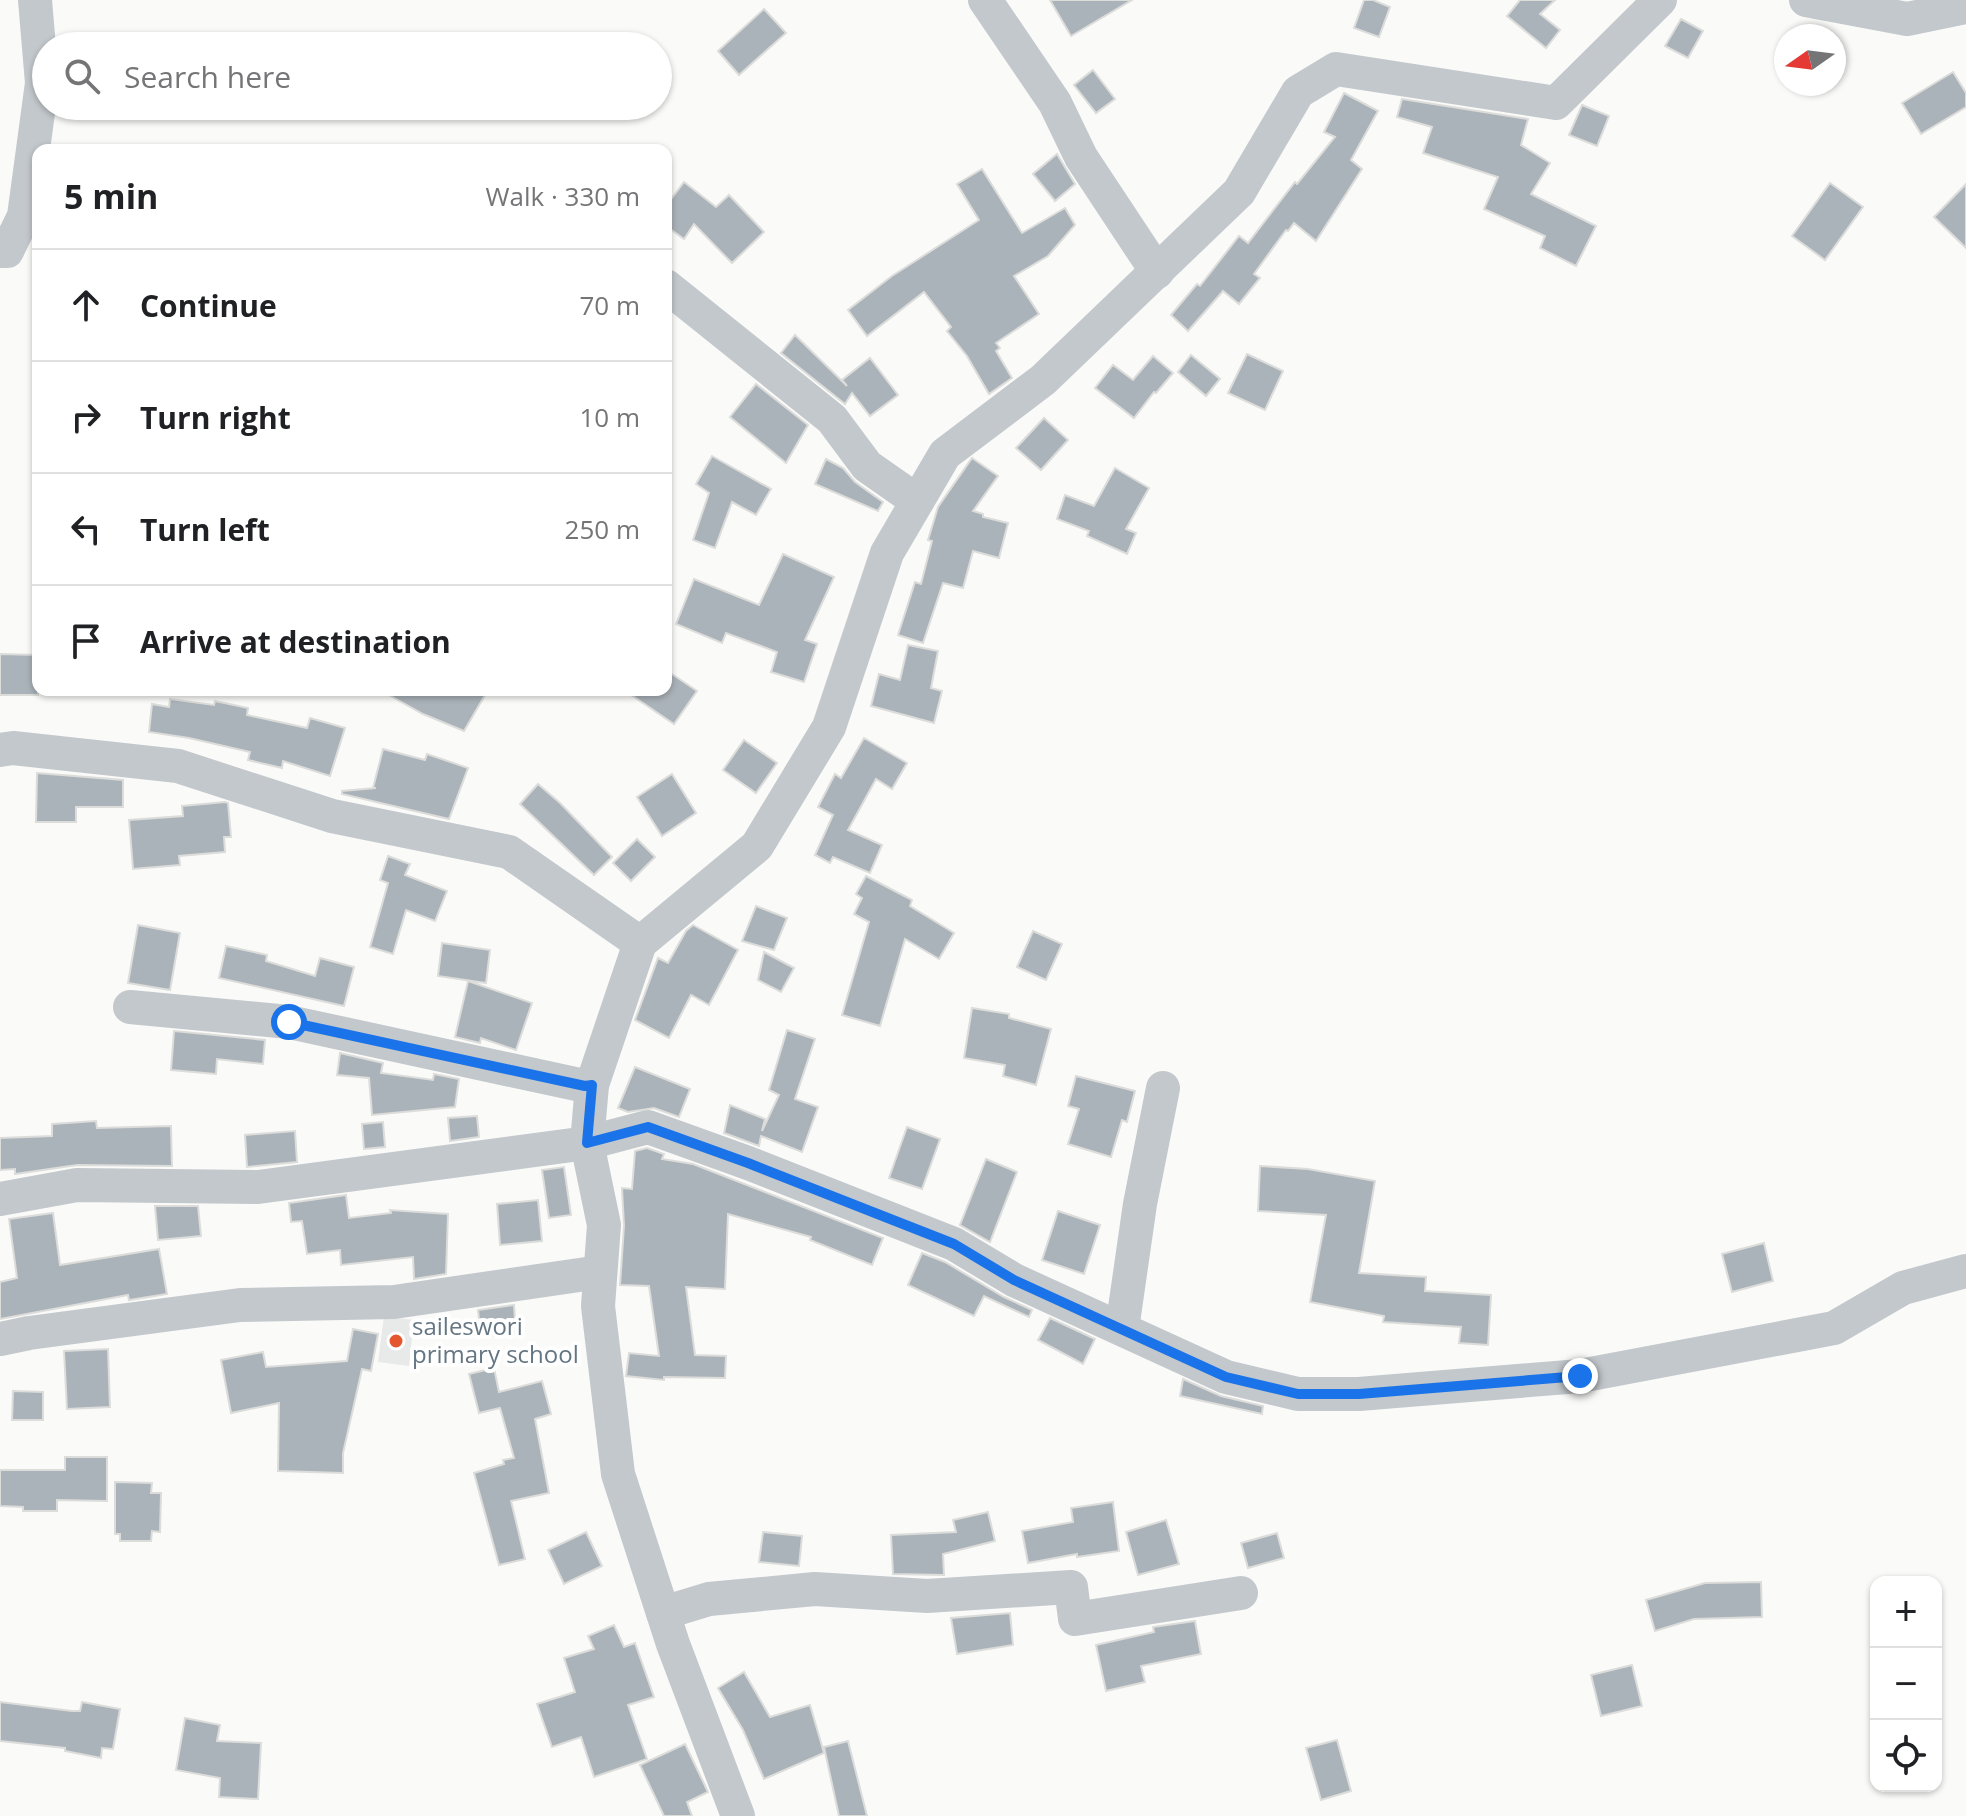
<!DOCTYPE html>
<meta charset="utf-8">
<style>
:root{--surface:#fff;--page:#f2f2f2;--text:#202124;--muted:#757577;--line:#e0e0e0}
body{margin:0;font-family:"Open Sans",sans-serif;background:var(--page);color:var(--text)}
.controls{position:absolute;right:24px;bottom:24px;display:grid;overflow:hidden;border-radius:16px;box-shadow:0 2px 6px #0004}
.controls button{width:72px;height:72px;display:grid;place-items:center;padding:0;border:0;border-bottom:2px solid var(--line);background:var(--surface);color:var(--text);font:40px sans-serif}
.compass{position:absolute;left:1774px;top:24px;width:72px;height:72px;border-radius:50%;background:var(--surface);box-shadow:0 2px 6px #0004;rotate:256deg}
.stop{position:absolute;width:24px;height:24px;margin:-18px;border:6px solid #1a73e8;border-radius:50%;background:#fff}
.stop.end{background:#1a73e8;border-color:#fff;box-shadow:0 2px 8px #0008}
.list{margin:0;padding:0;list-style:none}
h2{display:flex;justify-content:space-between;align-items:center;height:104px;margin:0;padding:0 32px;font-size:34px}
h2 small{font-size:26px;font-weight:400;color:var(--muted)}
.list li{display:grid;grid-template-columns:52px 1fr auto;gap:24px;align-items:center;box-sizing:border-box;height:112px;padding:0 32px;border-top:2px solid var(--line)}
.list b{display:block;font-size:30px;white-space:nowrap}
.list em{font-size:26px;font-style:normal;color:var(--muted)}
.icon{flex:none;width:44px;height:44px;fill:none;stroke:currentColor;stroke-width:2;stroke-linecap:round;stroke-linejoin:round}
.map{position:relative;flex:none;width:1966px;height:1816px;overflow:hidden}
.search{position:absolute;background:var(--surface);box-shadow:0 2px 6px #0004;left:32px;top:32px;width:640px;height:88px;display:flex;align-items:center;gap:20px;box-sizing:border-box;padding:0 28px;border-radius:44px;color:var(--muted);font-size:30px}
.panel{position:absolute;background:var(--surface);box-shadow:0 2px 6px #0004;left:32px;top:144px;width:640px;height:552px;border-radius:16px}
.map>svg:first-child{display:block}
.built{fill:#e8e9e9}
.building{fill:#aab3b9;stroke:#dcdcda;stroke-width:2}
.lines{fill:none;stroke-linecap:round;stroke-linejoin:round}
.minor{stroke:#c3c8cc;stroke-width:34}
.route{stroke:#1a73e8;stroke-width:10}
.poi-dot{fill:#e4572e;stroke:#fff;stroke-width:3}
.labels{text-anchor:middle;stroke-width:8;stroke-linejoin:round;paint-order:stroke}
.poi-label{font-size:24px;fill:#657683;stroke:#fff;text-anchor:start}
</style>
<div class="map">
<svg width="1966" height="1816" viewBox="0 0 1966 1816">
<rect width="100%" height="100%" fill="#fafaf8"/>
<polygon class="built" points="384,1316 414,1320 409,1366 378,1362"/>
<g class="building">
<polygon points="1050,0 1132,0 1071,36"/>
<polygon points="1364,0 1373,0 1390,7 1379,37 1354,28"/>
<polygon points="1520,0 1555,0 1540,14 1560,30 1546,48 1507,16"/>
<polygon points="764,9 786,33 739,75 718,51"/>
<polygon points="1681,19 1703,31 1688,58 1665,46"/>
<polygon points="1093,70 1115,99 1096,113 1074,85"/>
<polygon points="1953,72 1966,93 1966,107 1921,134 1902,103"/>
<polygon points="1344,93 1378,111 1351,160 1362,169 1316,241 1294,223 1288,231 1286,230 1254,274 1260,278 1239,304 1223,291 1188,331 1171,315 1197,284 1200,286 1239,236 1248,243 1295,182 1297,184 1335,137 1324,132"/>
<polygon points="1402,99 1528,119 1521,145 1550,163 1531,194 1596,226 1576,266 1540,248 1545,236 1484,209 1498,177 1423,153 1432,127 1397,117"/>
<polygon points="1582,105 1609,116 1597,146 1569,135"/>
<polygon points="1057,154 1075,184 1055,201 1033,174"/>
<polygon points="982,169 1022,233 1065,208 1075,225 1048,256 1014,276 1039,314 996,343 1000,348 996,351 1012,378 989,394 967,356 947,331 951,327 924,292 867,336 848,310 892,276 979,220 957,184"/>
<polygon points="684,182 716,207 729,195 764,232 732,263 694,224 684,239 666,226 666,206"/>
<polygon points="1830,183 1863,207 1825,260 1792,236"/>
<polygon points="1966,184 1966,248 1934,217"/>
<polygon points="795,335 847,386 842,380 870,358 898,395 870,416 852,393 845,404 781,353"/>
<polygon points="1247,354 1283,371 1265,410 1228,393"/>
<polygon points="1191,355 1220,379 1206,396 1178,372"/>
<polygon points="1153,356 1173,373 1156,393 1154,392 1134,418 1095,388 1113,365 1133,380"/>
<polygon points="756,384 808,425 786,463 730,417"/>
<polygon points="1044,418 1068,440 1041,470 1016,448"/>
<polygon points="712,456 771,489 756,515 732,502 715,548 693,540 709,493 696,484"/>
<polygon points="972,458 998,476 973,511 983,514 983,517 1008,523 999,558 973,551 963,588 943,583 923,643 898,635 915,582 921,584 932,541 928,540 938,507"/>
<polygon points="826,459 843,468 855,482 883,502 878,511 815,484"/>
<polygon points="1115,468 1149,488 1126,529 1136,533 1127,554 1087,536 1089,531 1057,519 1065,495 1094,506"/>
<polygon points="783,554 834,577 805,640 817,644 804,682 771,672 777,652 726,633 722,643 676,624 694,579 759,605"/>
<polygon points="908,645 938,651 931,688 942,691 934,723 871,706 879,674 900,680"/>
<polygon points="0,654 38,655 38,695 0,695"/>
<polygon points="666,670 697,691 674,724 624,690 666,690"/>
<polygon points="380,690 488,690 464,731 423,714"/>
<polygon points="170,699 214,705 215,701 248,708 247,715 307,728 310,718 345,728 330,776 283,761 282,768 248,760 250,752 189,738 149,732 152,704 169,707"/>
<polygon points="864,738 907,763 892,789 876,779 848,830 882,845 870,873 833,857 830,863 815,855 833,815 818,807 835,774 841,778"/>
<polygon points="744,740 777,763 756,793 723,770"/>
<polygon points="383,749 425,760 427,754 468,768 449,819 342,794 342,791 376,788 373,788"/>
<polygon points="37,773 123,780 123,807 76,807 76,822 36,822"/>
<polygon points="672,774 696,813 662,836 637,797"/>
<polygon points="538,784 560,803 612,857 594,875 520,804"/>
<polygon points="225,802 228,803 231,837 224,837 225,852 179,856 180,865 133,869 129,820 183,816 182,806"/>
<polygon points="637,839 655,857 631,881 613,863"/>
<polygon points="388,856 410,864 405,875 447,891 435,921 406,910 393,954 370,947 388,883 380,880"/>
<polygon points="866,876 912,900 910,906 954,933 939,959 905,939 880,1026 842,1015 869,922 854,914 862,898 856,894"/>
<polygon points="756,906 787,918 774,950 742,941"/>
<polygon points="138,925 180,933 170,990 128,983"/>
<polygon points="693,925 738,950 709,1005 691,995 669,1038 635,1020 658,958 668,963 686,931"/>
<polygon points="1033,931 1062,944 1046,980 1017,967"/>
<polygon points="442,943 490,950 486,983 438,976"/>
<polygon points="226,946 267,955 266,961 315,976 320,958 354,967 344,1006 219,978"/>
<polygon points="764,952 794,968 781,992 758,980"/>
<polygon points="468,981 532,1003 516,1050 481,1038 480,1043 455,1037"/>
<polygon points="972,1008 1009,1014 1009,1018 1051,1029 1036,1085 1003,1076 1005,1065 964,1058"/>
<polygon points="787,1030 815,1039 795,1099 818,1107 802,1152 761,1136 759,1146 724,1133 730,1105 765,1119 762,1131 779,1095 769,1090"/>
<polygon points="174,1031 265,1040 263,1064 217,1059 216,1074 171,1070"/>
<polygon points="340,1053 383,1063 381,1073 433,1080 434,1074 459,1079 455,1107 372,1115 369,1078 337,1075"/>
<polygon points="635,1067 690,1089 679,1117 654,1108 628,1112 618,1108"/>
<polygon points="1076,1076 1135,1091 1127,1122 1122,1120 1111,1157 1068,1144 1079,1109 1068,1106"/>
<polygon points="477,1116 479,1137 450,1141 448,1118"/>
<polygon points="96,1121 97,1128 171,1126 172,1166 77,1165 15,1174 15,1169 0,1170 0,1138 52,1136 52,1124"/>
<polygon points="383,1122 385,1147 364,1149 362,1124"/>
<polygon points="907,1127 940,1139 922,1189 889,1178"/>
<polygon points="295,1131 297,1162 247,1167 245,1135"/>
<polygon points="647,1148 664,1154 662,1159 693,1164 883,1238 872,1265 810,1240 811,1237 728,1214 725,1289 686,1287 695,1355 726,1356 725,1378 664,1377 664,1380 626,1376 629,1353 659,1356 649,1286 620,1285 624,1226 622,1188 632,1189 635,1151"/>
<polygon points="986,1159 1017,1172 990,1242 960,1225"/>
<polygon points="1260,1166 1308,1169 1375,1181 1359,1273 1426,1277 1425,1291 1491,1295 1488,1345 1459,1343 1461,1327 1383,1322 1384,1316 1310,1302 1326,1215 1258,1211"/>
<polygon points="564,1167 571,1215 549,1218 542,1170"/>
<polygon points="346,1195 349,1218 391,1213 390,1210 448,1214 446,1274 414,1279 413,1257 341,1265 340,1250 307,1254 302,1221 291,1222 289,1203"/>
<polygon points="538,1200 542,1241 500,1245 497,1204"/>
<polygon points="155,1206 198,1206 201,1236 158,1240"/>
<polygon points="1058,1211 1100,1225 1084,1274 1042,1260"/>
<polygon points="53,1213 60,1265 159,1249 167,1294 129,1300 128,1295 0,1319 0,1282 17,1278 9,1219"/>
<polygon points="1764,1243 1773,1281 1732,1292 1722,1254"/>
<polygon points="922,1253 945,1262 1004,1297 1032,1310 1029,1317 984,1296 974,1316 908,1285"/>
<polygon points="514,1305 516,1334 481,1337 478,1310"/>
<polygon points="1050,1318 1095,1339 1083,1364 1038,1340"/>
<polygon points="353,1329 378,1334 371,1371 362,1369 343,1453 343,1473 278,1471 279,1403 231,1413 221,1360 263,1352 266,1367 347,1361"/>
<polygon points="108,1349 110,1407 67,1409 64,1351"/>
<polygon points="494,1368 499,1392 542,1381 551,1414 535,1419 549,1493 511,1501 525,1559 499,1565 474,1473 504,1464 503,1460 514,1458 500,1408 479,1413 469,1374"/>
<polygon points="1183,1379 1221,1396 1263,1406 1262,1414 1180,1396"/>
<polygon points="13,1391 43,1392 43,1420 12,1420"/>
<polygon points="65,1457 107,1457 107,1501 57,1500 57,1511 23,1511 23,1507 0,1506 0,1470 65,1470"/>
<polygon points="115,1482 152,1483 151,1493 161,1493 160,1532 152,1531 151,1541 120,1541 120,1534 115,1534"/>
<polygon points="1113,1502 1119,1551 1077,1557 1077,1554 1028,1563 1022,1531 1073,1522 1071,1508"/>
<polygon points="988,1512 995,1541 943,1554 944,1575 893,1574 891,1535 956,1532 953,1520"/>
<polygon points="1166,1520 1179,1564 1138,1575 1126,1532"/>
<polygon points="586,1532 602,1566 564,1584 548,1550"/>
<polygon points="763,1532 802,1536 799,1566 759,1562"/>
<polygon points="1277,1533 1284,1558 1248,1568 1241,1543"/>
<polygon points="1761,1582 1762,1617 1694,1619 1655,1631 1646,1600 1705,1583"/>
<polygon points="1010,1613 1013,1645 957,1654 951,1618"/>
<polygon points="1195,1621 1201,1654 1141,1666 1145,1682 1106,1691 1096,1645 1154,1632 1153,1627"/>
<polygon points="614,1625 624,1647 635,1643 654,1697 628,1705 647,1759 594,1777 581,1737 552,1747 537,1704 575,1692 564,1658 594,1649 588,1636"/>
<polygon points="1632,1665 1642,1706 1601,1716 1591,1675"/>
<polygon points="744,1672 770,1717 810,1705 824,1753 764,1779 743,1730 718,1688"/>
<polygon points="0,1702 72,1711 80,1711 82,1702 120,1709 113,1749 102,1748 101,1758 65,1751 65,1748 0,1741"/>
<polygon points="185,1718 220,1725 217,1741 261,1743 258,1799 219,1797 220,1778 176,1770"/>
<polygon points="1337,1740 1351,1791 1321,1800 1306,1748"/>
<polygon points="848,1741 867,1816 839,1816 824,1747"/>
<polygon points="685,1744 708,1792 687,1802 692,1816 664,1816 640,1765"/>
</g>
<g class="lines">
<g class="minor">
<polyline points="985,0 1055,103 1081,157 1157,272"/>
<polyline points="1806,0 1907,19 1966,7"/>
<polyline points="0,251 7,251 24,216 42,83 35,0"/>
<polyline points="666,286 832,419 867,466 917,501"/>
<polyline points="0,750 13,748 178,766 332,816 509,852 640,943"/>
<polyline points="130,1007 289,1022 585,1086 592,1085"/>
<polyline points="0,1199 77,1185 258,1187 587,1143 648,1127 748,1163 954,1244 1014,1280 1226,1377 1298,1394 1359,1394 1580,1376 1834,1328 1903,1288 1966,1271"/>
<polyline points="1122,1329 1140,1204 1163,1088"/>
<polyline points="0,1339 29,1333 240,1305 394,1302 600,1272"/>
<polyline points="663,1613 709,1599 815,1589 927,1596 1071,1587 1075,1619 1241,1593"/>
<polyline points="738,1816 673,1644 618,1474 598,1306 604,1225 587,1143 592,1085 640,943 757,846 829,727 887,553 945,454 1043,380 1239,192 1298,92 1336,69 1556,103 1660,0"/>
</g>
</g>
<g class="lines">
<polyline class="route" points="289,1022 585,1086 592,1085 587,1143 648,1127 748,1163 954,1244 1014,1280 1226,1377 1298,1394 1359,1394 1580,1376"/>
</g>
<circle class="poi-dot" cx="396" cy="1341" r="8"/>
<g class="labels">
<g class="poi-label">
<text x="412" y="1335">saileswori<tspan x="412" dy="28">primary school</tspan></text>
</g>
</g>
</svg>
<div class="controls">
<button>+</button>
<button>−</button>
<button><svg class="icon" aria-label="locate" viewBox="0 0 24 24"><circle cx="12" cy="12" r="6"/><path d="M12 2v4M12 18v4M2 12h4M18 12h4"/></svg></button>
</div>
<svg class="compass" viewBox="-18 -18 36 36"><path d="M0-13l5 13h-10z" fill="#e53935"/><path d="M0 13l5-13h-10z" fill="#757577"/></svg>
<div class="stop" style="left:289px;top:1022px"></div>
<div class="stop end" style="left:1580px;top:1376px"></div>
<div class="search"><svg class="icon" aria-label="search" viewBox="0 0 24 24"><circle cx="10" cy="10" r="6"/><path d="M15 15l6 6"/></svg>Search here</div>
<section class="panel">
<h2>5 min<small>Walk · 330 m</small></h2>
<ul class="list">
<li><svg class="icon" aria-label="ahead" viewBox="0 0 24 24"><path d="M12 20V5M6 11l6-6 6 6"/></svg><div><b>Continue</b></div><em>70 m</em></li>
<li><svg class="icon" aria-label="right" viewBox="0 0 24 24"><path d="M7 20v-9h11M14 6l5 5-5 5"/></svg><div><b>Turn right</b></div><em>10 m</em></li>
<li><svg class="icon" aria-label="left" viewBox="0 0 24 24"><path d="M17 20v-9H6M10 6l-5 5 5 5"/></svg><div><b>Turn left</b></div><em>250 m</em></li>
<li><svg class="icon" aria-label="arrive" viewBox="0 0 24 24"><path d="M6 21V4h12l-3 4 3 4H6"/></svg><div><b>Arrive at destination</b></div></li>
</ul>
</section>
</div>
